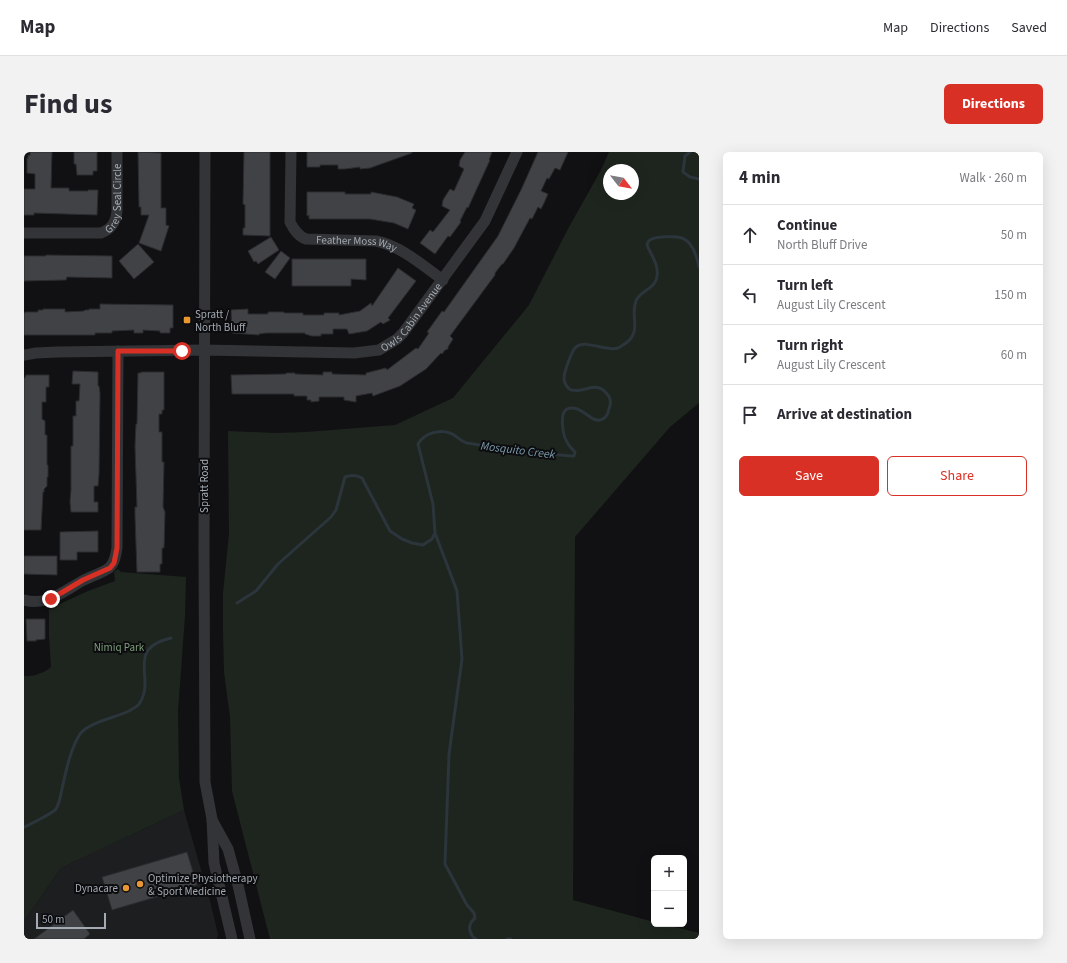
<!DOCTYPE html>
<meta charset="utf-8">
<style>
:root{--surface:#fff;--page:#f2f2f3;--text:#2b2b33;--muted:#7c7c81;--line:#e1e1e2;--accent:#d93025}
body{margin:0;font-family:"Source Sans 3",sans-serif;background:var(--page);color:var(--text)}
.controls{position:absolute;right:12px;bottom:12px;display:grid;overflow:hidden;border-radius:6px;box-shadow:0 4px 16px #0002}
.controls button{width:36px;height:36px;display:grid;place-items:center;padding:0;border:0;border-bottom:1px solid var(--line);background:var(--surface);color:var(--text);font:20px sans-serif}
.compass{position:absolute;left:579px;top:12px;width:36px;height:36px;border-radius:50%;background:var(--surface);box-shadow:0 4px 16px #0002;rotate:121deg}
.scale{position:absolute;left:12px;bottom:10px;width:70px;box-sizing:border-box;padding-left:4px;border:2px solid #a3aab3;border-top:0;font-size:11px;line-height:14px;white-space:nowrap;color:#a3aab3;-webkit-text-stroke:3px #0c0c0e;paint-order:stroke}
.stop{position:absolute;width:12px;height:12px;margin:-9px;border:3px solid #d93025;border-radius:50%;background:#fff}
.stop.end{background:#d93025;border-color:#fff;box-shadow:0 1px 4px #0008}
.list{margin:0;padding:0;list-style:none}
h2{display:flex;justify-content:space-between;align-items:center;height:52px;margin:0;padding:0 16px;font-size:17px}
h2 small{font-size:13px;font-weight:400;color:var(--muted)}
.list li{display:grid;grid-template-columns:26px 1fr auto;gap:12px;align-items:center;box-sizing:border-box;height:60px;padding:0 16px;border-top:1px solid var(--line)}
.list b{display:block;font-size:15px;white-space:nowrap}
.list p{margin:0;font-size:13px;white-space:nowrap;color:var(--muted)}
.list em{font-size:13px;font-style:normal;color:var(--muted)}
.actions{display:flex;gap:8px;padding:12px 16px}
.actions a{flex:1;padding:9px 0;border:1px solid var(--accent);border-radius:6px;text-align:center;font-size:14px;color:var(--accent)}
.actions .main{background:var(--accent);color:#fff}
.icon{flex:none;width:22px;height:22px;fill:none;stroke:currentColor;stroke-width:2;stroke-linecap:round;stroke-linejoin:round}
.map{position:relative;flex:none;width:675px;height:787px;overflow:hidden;border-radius:6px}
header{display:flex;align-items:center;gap:24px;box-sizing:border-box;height:56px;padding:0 20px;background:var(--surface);border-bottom:1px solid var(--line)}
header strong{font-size:19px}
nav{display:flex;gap:22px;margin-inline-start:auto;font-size:14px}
.intro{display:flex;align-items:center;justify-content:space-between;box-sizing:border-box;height:96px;padding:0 24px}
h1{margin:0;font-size:28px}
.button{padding:10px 18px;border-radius:6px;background:var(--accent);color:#fff;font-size:14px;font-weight:700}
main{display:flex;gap:24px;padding:0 24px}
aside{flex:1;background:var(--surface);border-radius:6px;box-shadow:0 4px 16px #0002}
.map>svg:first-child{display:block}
.built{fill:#1d1e20}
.green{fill:#1e251e;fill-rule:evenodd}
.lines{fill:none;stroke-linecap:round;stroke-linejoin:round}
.stream{stroke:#2b353b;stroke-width:3}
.building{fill:#404246;stroke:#2b2c2f}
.minor{stroke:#333437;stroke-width:11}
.route{stroke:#d93025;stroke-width:5}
.poi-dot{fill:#e79835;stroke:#0c0c0e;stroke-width:1.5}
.labels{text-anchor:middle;stroke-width:4;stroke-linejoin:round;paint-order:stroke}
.street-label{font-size:11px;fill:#a3aab3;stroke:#0c0c0e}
.poi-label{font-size:11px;fill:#a3aab3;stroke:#0c0c0e;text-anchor:start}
.park-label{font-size:11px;fill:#7d9d7b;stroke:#0c0c0e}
.water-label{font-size:12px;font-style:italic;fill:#7b9bad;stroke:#0c0c0e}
</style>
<header>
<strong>Map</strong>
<nav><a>Map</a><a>Directions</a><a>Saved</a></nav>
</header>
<div class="intro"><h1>Find us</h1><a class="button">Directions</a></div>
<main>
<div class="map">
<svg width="675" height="787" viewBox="0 0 675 787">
<rect width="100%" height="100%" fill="#111113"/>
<polygon class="built" points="160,658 186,749 194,782 193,787 0,787 0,769 37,716"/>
<g class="green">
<path d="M585,0h90v251l-29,24 -95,110 -2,363 81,22v2h9l36,9v6h-429l-38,-148 -2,-74 -6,-45 -1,-40v-39l6,-59 -1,-103 47,2 31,-1 89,-7 58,-27 76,-93 40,-78 32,-57zM585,18h24v24h-24z"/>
<path d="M94,417l3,3 65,5 -1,39 -7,95 1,67 5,32 -123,58 -37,53v-245c9,1 20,-3 27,-9l-2,-31v-27l39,-18 27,-10 -1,-9z"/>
</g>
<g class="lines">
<g class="stream">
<polyline points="666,0 661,4 659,20 666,25 675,27"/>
<path d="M411,381l22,58 5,68 -13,95 -4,110 22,41 7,8 1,5c-7,6 -7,12 -2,19l3,2"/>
<path d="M213,451l19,-12 22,-27 53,-47 5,-7 9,-33c6,-2 12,-2 17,1l28,53 12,8 10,4 11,2 9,-6 3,-6 -2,-29 -15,-60c6,-11 22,-15 32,-11 6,2 10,8 17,10l51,8 53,5h3l1,-4c-3,-3 -6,-6 -8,-10 -4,-6 -8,-29 0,-33 13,-6 24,14 33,11 6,-1 8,-6 9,-11 2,-5 2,-10 -1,-14 -9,-12 -16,-7 -27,-5 -3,1 -7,0 -10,0 -4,-2 -7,-7 -7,-12 0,-6 8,-28 12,-31 10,-8 30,5 42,1 2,-1 5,-3 8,-5 16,-12 4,-26 10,-42 4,-11 20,-12 21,-25 2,-11 -6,-21 -10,-31 1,-3 1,-4 3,-5 5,-4 26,-4 32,-2 11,4 15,19 17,29"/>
<path d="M0,675c5,-2 29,-14 32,-18 4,-7 4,-12 6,-20 4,-18 8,-39 18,-55 9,-12 35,-16 49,-23 3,-2 8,-4 10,-7 18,-25 -15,-55 32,-66"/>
<polyline points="483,787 487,787"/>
</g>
</g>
<g class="building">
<polygon points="6,0 28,0 27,36 45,36 45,39 64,39 64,38 74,38 73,63 10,61 10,63 0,63 0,37 11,37 11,22 3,21 3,6 4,7 4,3 6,4"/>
<polygon points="50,0 73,0 73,19 69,19 69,23 53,23 52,12 50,12"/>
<polygon points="114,0 137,1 137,56 142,56 142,73 145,74 137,99 115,91 125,63 117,63 117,55 115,55"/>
<polygon points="220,0 246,0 246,84 219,83 219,76 221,76 221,53 219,52 219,50"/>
<polygon points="283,0 388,0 388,1 346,16 336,17 336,15 321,17 314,17 314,13 296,13 296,15 283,15"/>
<polygon points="441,0 468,0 465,8 466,8 444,56 443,55 436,69 437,70 426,85 424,84 411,102 396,91 406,78 409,80 426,58 418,54 419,48 426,37 430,39 440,17 435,14 436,8"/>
<polygon points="514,0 544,0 536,18 531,16 525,27 523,26 517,39 524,42 520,51 517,57 514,55 508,67 506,66 490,96 479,112 478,112 471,121 471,123 426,184 429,187 424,195 424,197 421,198 418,202 417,201 402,217 376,234 349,244 348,241 332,244 332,250 320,248 320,245 295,245 295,249 287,250 287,248 283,248 283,244 270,244 270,242 208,242 207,223 262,222 262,221 271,221 271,222 299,223 299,220 308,220 308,222 342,223 342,221 362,216 363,218 392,196 394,197 405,181 403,180 418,159 420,160 474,84 497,38"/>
<polygon points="283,40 321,40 321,42 347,42 347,40 373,45 390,52 388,56 392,58 384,77 370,71 346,67 285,67 285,63 283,64"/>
<polygon points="247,85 255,98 234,112 232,109 230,110 224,99"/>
<polygon points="114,92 130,110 110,127 95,109"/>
<polygon points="257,99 266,106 251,127 241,120"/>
<polygon points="22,103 88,104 88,126 43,125 42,128 0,129 0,104 22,104"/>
<polygon points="268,107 342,107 342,128 327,127 327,134 268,134"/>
<polygon points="374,116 392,129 364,166 366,168 359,172 357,170 343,179 325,182 323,177 309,177 309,182 297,182 297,184 288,184 281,182 281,181 242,181 235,182 235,183 208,181 207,158 224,157 224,162 244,162 244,160 260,160 260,161 279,161 279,163 300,163 300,161 315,161 315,163 336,159 347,151 348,154"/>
<polygon points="76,152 149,153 149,176 146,176 146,181 136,181 136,179 119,178 119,181 110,181 110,178 88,179 88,181 71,181 71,183 0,183 0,161 1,161 1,160 14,160 14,158 19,158 19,157 41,157 41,160 60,159 61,158 65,158 65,157 76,157"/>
<polygon points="49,219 74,220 74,234 75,234 76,241 75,322 74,334 70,334 70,350 74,350 74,360 47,360 46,350 47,338 47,294 49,294 49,264 52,264 52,249 55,249 56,232 48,232"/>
<polygon points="117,220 140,220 140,258 138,258 138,262 135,262 135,280 138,280 138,310 140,310 139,355 141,360 140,396 138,396 138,412 136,412 136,420 113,420 111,364 111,355 113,355 111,294 112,272 113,272 114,221 117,221"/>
<polygon points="2,223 25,223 25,235 22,235 22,250 18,250 18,267 21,269 21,283 23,283 23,313 24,313 24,325 23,325 23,334 20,337 20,340 19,340 17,378 0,378 0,226 1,226"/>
<polygon points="74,379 74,400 53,400 53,408 36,408 36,380"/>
<polygon points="0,404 33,404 33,423 0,422"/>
<polygon points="2,467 21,467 21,487 12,488 12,489 3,489"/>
<polygon points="163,700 173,733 88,758 78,725"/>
<polygon points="49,758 66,782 60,787 10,787"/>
</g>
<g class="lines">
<g class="minor">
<polyline points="181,0 180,398 181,630 188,667 190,711 208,787"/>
<path id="s1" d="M267,0l-1,70c4,8 8,14 16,17l70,2c25,5 46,24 67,39"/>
<path id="s2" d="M0,81h77c11,-4 15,-11 16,-22v-59"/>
<path id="s3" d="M0,203l12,-2 21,-1 147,-2 150,3 25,-3 18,-11 6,-6 82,-112 32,-69"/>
<path d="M0,448c23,7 41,-10 60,-20 8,-4 18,-7 25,-12 6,-5 7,-14 8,-20l1,-197"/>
<polyline points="188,668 204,697 214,733 226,787"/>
</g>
</g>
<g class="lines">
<polyline class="route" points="27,447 59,428 86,416 90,411 93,396 94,199 158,199"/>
</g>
<g class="poi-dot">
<rect x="159" y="164" width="8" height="8" rx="2"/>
<circle cx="116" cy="732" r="4"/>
<circle cx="102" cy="736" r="4"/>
</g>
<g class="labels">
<g class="street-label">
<text dy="4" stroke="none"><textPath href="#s2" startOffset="118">Grey Seal Circle</textPath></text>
<text dy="4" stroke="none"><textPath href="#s1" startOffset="145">Feather Moss Way</textPath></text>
<text dy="4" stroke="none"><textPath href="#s3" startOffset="402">Owls Cabin Avenue</textPath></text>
<text transform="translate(180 334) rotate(-90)" y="4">Spratt Road</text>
</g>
<g class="poi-label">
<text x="171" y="166">Spratt /<tspan x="171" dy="13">North Bluff</tspan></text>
<text x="124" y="730">Optimize Physiotherapy<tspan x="124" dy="13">&amp; Sport Medicine</tspan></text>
<text x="94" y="740" text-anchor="end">Dynacare</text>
</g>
<g class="park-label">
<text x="95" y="499">Nimiq Park</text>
</g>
<g class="water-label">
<text transform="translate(494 298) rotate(7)" y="4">Mosquito Creek</text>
</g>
</g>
</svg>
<div class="controls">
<button>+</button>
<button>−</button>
</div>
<svg class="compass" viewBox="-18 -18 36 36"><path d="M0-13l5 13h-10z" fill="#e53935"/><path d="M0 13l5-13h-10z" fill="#7c7c81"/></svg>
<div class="scale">50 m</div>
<div class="stop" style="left:158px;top:199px"></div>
<div class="stop end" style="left:27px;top:447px"></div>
</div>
<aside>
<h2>4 min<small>Walk · 260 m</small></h2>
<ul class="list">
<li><svg class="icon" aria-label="ahead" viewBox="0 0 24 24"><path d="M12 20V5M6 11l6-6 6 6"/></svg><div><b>Continue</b><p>North Bluff Drive</p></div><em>50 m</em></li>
<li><svg class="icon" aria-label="left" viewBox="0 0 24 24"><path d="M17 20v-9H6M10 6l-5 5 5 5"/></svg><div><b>Turn left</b><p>August Lily Crescent</p></div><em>150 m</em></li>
<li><svg class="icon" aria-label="right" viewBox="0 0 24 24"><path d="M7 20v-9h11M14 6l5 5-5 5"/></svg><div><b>Turn right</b><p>August Lily Crescent</p></div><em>60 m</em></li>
<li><svg class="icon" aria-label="arrive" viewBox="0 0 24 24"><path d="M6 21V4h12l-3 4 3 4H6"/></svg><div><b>Arrive at destination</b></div></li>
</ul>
<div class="actions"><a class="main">Save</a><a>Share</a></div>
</aside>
</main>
